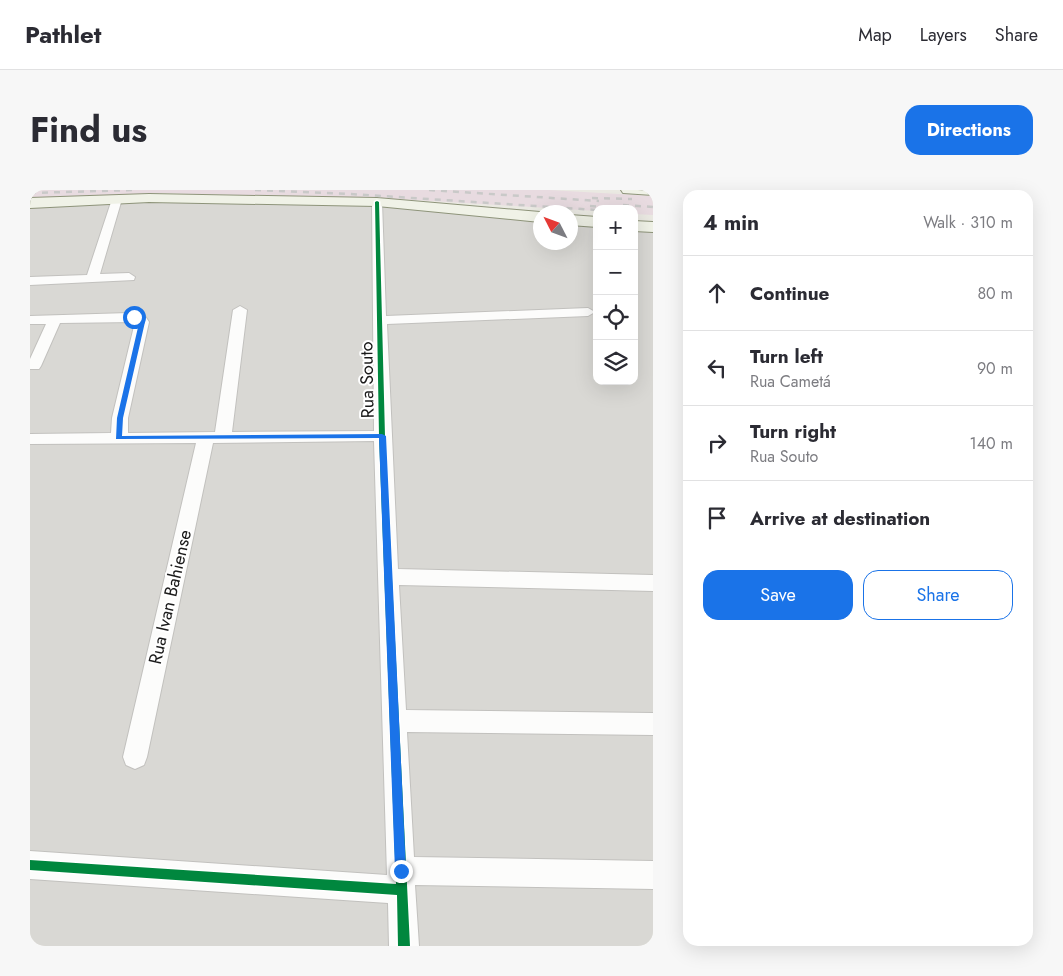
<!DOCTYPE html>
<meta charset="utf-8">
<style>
:root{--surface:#fff;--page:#f7f7f7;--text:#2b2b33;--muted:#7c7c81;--line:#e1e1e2;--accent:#1a73e8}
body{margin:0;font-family:Jost,sans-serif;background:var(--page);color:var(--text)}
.controls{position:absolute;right:15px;top:15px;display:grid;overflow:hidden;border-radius:10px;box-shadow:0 5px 20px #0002}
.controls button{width:45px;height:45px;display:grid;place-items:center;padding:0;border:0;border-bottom:1px solid var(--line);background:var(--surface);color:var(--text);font:25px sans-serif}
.compass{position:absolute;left:503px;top:15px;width:45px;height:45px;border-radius:50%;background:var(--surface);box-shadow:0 5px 20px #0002;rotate:312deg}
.stop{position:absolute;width:15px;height:15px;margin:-11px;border:4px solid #1a73e8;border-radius:50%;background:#fff}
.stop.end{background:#1a73e8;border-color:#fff;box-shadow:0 1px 5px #0008}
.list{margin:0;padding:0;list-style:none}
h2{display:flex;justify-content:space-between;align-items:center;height:65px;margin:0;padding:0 20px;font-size:21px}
h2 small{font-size:16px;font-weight:400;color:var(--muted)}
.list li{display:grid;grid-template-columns:32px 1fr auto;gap:15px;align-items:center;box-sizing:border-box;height:75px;padding:0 20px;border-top:1px solid var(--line)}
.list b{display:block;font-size:19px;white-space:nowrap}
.list p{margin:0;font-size:16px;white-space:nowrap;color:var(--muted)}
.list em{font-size:16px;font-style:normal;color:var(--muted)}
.actions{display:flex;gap:10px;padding:15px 20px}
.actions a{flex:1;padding:11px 0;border:1px solid var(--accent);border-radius:15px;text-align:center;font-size:18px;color:var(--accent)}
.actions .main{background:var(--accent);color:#fff}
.icon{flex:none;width:28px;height:28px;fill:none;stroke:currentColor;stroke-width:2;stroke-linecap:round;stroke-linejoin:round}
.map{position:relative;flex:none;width:623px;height:756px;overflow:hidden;border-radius:15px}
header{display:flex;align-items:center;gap:30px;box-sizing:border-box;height:70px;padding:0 25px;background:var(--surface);border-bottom:1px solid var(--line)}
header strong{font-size:24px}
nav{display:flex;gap:28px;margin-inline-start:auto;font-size:18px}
.intro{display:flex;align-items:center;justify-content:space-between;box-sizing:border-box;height:120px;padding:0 30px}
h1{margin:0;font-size:35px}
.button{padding:12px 22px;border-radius:15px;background:var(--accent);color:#fff;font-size:18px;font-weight:700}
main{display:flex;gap:30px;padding:0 30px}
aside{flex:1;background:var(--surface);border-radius:15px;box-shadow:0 5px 20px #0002}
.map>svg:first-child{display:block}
.residential{fill:#d9d8d4}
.industrial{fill:#e8dbe0}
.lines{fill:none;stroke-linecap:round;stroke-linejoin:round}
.minor-casing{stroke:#c2c1be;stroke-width:2}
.secondary-casing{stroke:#8e947a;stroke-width:2}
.minor{fill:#fcfcfb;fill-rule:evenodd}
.secondary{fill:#f0f2e7;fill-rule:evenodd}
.rail{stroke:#c9c9c8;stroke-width:2.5;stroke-dasharray:6 6;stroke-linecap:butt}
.cycleway-casing{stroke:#fff;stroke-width:3}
.cycleway{fill:#00873e;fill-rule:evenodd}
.route{fill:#1a73e8}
.labels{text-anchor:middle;stroke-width:4;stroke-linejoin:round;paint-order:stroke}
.street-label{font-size:18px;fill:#1a1a1a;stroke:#fff}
</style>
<header>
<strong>Pathlet</strong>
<nav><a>Map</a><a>Layers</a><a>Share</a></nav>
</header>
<div class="intro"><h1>Find us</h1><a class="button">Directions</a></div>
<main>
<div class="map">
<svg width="623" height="756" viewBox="0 0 623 756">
<rect width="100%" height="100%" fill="#eae9e2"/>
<polygon class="residential" points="80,11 346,14 510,28 510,52 540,52 541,31 567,33 567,191 604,191 604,37 623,38 623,756 0,756 0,14"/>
<polygon class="industrial" points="0,0 519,0 623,6 623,25 604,24 604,19 567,19 567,21 369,9 132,3 0,8"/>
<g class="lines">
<g class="minor-casing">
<g id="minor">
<polygon points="87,6 92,9 70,84 99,83 105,87 104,90 0,95 0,87 57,85 82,9"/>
<polygon points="347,9 352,12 356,126 558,118 565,122 558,126 357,134 368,379 623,385 623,401 369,395 376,520 623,523 623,545 377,542 384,667 623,671 623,699 385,695 389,756 359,756 358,713 0,689 0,661 357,685 344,251 183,253 117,567 114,575 105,579 96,575 93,567 166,253 0,254 0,244 81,243 82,228 105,132 30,133 11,176 9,179 0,179 0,169 16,134 0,134 0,126 99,123 115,126 119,132 98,228 98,243 185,242 203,120 210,116 217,120 202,242 344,241 342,12"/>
</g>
</g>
<g class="secondary-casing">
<g id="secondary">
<polygon points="591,0 623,0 623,5 593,3"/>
<polygon points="119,4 347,8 510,22 510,32 347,16 119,12 0,18 0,8"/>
<polygon points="540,25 567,27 567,37 540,35"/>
<polygon points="604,31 623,32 623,42 604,41"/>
</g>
</g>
<use href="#minor" class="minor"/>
<use href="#secondary" class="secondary"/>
<g class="rail">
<polyline points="225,0 321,4 567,20"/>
<polyline points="399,0 569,11"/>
<polyline points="0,3 105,0"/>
<polyline points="562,8 602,9"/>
<polyline points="593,15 623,17"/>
<polyline points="560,16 599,19"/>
</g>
<g class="cycleway-casing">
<polygon id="cycleway" points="347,11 349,12 355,246 380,756 368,756 367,705 0,680 0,670 366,694 349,246 345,12"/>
</g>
<use href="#cycleway" class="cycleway"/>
</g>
<polygon class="route" points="102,125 106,125 115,132 93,228 92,246 352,244 356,246 376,681 375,685 371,686 367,685 365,681 349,248 86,249 87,228 109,133 102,128"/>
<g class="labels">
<g class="street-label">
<text transform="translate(337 190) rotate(-91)" y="6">Rua Souto</text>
<text transform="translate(140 407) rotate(-77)" y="6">Rua Ivan Bahiense</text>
</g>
</g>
</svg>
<div class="controls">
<button>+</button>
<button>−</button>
<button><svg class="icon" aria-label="locate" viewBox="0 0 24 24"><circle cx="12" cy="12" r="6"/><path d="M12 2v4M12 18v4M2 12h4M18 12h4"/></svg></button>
<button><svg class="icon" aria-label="layers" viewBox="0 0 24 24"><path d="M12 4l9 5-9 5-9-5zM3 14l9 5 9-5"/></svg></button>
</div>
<svg class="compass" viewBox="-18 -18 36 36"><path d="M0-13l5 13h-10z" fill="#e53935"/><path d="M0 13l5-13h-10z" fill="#7c7c81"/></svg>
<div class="stop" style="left:104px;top:127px"></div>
<div class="stop end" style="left:371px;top:681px"></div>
</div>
<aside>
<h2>4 min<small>Walk · 310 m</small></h2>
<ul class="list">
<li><svg class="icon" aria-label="ahead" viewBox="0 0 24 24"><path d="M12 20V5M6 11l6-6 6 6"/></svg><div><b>Continue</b></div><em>80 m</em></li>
<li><svg class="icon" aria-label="left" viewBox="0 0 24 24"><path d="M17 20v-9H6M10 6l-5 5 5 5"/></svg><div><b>Turn left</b><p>Rua Cametá</p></div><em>90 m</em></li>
<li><svg class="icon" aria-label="right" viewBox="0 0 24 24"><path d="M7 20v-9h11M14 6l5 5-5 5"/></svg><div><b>Turn right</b><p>Rua Souto</p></div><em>140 m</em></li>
<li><svg class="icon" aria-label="arrive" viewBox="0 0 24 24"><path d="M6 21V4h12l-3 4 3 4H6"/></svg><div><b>Arrive at destination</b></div></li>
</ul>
<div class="actions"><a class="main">Save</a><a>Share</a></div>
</aside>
</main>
